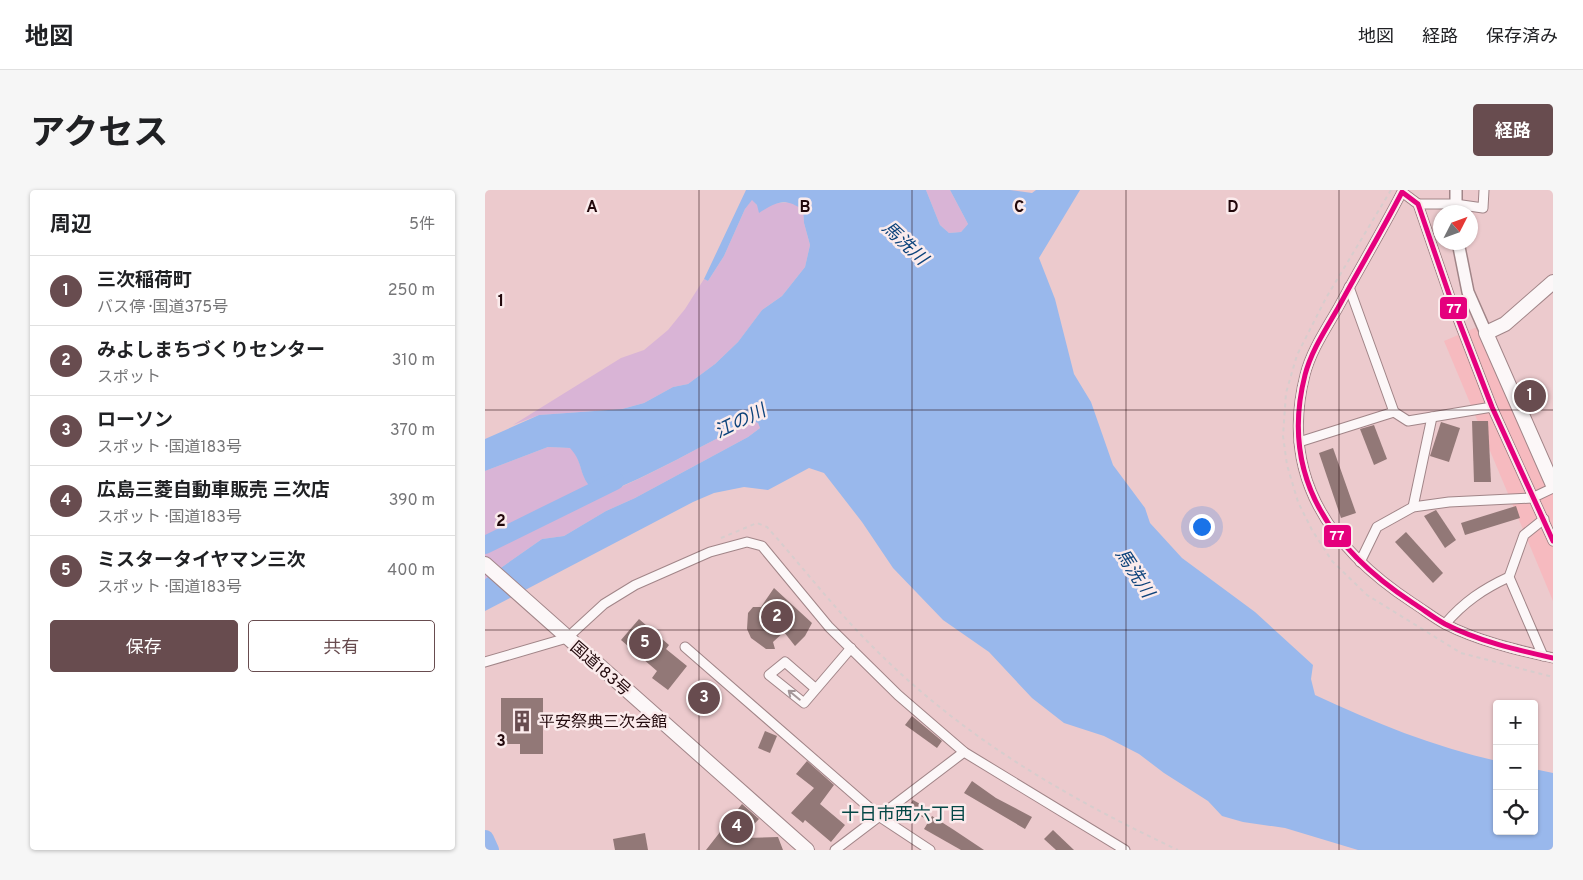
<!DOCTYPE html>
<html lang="ja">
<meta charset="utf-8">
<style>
:root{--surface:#fff;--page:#f6f6f6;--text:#202124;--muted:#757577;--line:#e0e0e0;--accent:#684c4f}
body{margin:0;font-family:Overpass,"Noto Sans JP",sans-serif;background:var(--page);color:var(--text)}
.controls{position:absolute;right:15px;bottom:15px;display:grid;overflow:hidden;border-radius:5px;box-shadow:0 1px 4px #0004}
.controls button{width:45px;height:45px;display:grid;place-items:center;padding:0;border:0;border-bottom:1px solid var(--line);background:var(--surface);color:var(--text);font:25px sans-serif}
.compass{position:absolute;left:948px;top:15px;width:45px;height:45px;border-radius:50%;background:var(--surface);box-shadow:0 1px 4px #0004;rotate:48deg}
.you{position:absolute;left:716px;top:336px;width:18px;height:18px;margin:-12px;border:4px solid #fff;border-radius:50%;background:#1a73e8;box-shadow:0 0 0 8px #1a73e833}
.badge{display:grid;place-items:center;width:32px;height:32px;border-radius:50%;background:var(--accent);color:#fff;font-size:16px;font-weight:700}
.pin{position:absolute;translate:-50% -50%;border:2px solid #fff;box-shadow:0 1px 5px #0006}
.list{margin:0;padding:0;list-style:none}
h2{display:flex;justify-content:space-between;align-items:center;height:65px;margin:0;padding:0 20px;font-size:21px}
h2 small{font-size:16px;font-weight:400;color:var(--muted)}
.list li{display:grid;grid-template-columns:32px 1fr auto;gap:15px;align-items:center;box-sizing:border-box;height:70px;padding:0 20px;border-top:1px solid var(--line)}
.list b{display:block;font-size:19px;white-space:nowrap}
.list p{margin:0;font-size:16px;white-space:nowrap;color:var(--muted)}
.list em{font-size:16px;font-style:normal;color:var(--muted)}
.actions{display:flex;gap:10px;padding:15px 20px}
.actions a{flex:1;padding:11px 0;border:1px solid var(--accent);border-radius:5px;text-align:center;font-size:18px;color:var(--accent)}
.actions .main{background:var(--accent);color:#fff}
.icon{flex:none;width:28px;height:28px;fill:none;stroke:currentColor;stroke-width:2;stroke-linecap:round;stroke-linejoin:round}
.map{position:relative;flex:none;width:1068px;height:660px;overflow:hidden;border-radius:5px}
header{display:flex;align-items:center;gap:30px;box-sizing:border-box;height:70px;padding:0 25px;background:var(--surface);border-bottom:1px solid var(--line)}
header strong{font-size:24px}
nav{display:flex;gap:28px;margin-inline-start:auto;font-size:18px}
.intro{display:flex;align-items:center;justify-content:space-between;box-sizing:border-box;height:120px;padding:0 30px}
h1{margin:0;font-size:35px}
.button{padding:12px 22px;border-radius:5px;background:var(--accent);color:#fff;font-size:18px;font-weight:700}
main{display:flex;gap:30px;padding:0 30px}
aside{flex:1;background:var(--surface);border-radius:5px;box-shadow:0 1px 4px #0004}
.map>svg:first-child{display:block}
.built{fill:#f6babf}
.green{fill:#d9b4d6}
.water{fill:#99b8ec}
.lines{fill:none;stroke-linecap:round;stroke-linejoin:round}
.river{stroke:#99b8ec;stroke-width:18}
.building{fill:#927877}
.minor-casing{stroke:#a18588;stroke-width:11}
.major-casing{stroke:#a18588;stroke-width:14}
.highway-casing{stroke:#a18588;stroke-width:16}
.path{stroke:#d7cdcd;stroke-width:2;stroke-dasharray:4 4;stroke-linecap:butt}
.minor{stroke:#fcf7f8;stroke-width:9}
.major{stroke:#fcf7f8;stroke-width:11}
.highway{stroke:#fcf7f8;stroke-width:14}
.bus-1-casing{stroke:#fbebec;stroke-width:9}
.bus-1{stroke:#e5007d;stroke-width:5}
.oneway{stroke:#a49799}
.grid{fill:none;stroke:#21080b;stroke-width:1;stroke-opacity:0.55}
.labels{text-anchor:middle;stroke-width:5;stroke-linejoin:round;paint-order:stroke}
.street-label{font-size:16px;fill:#21080b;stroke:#fbebec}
.poi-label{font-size:16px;fill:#21080b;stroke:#fbebec;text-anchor:start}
.water-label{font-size:18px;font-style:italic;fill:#0d437b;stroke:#fbebec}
.neighbourhood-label{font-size:18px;fill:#044746;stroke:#fbebec}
.grid-label{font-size:16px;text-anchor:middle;font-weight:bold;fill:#21080b;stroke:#fbebec;stroke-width:5;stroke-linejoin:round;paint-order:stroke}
.line-badge{stroke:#fbebec;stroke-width:2}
.badge-label{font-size:14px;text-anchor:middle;font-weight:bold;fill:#fff}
</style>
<header>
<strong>地図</strong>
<nav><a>地図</a><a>経路</a><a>保存済み</a></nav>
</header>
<div class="intro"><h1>アクセス</h1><a class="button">経路</a></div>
<main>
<aside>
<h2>周辺<small>5件</small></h2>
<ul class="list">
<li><span class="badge">1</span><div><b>三次稲荷町</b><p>バス停 · 国道375号</p></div><em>250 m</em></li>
<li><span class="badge">2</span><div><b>みよしまちづくりセンター</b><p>スポット</p></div><em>310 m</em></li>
<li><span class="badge">3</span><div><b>ローソン</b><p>スポット · 国道183号</p></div><em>370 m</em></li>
<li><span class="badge">4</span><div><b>広島三菱自動車販売 三次店</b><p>スポット · 国道183号</p></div><em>390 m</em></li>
<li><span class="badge">5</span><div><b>ミスタータイヤマン三次</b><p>スポット · 国道183号</p></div><em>400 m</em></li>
</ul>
<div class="actions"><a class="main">保存</a><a>共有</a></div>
</aside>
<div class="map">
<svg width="1068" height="660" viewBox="0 0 1068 660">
<rect width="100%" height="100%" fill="#eccacd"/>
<polygon class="built" points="999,134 1068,294 1068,411 959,151"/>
<g class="green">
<polygon points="441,0 465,0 483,34 476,42 464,43 455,35"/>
<polygon points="267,9 272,15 307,12 318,20 319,33 325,55 320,77 297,106 277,120 253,152 230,174 203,194 188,197 159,213 137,219 54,225 28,235 136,168 159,160 183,140 200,119 219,89 223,91 239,66 260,19"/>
<path d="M268,231l5,2 2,5 -12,9 -113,61 -29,13 -42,25 -22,3 -57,40v-108l63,-24 23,1c15,18 5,31 30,47 53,-20 101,-51 152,-74z"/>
</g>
<path class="water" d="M261,0h180l14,35 9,8 12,-1 7,-8 -18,-34h60l22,3 4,-3h44l-41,68 16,41 19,75 17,28 22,63 32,43 5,15 32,35 73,54 58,53 -2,14 4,16c58,27 119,52 182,66v70h37v-62l19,4v77h-195l-73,-22 -42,-6 -21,-6 -14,-15 -44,-28 -25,-19 -35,-18 -40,-13 -32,-25 -43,-46 -46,-32 -50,-52 -31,-46 -38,-49 -15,-5 -41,22 -24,-3 -30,6 -21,9 -208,109v-32l57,-40 22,-3 42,-25 29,-13 113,-61 12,-9 -2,-5 -5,-2c-51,23 -99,54 -153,74 -24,-16 -14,-30 -30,-47l-22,-1 -63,24v-32l54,-24 83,-6 22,-6 29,-16 15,-3 27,-20 23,-22 24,-32 20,-14 23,-29 5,-22 -6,-22 -1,-13c-18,-13 -27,-8 -44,3l-2,-8 -5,-5 -7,9 -21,47 -16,25 -4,-2z"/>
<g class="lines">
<g class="river">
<polyline points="0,355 130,291"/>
<polyline points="0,649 5,660"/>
</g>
</g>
<g class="building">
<polygon points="987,231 1003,231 1006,292 989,292"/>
<polygon points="956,232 975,238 964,272 945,266"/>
<polygon points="889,235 902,269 889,275 875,239"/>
<polygon points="848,258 871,323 856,328 834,263"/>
<polygon points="1031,316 1035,328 980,345 976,333"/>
<polygon points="951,320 971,350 960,358 939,326"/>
<polygon points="921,342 958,383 948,393 910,352"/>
<polygon points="289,398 327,433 320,446 310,456 299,442 288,452 290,459 281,459 266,448 262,439 263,423 268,417 276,417"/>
<polygon points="154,429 184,455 181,459 202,476 183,500 167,488 172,481 136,450"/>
<polygon points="215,494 231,503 222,521 206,513"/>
<polygon points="16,508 58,508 58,564 35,564 35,554 16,554"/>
<polygon points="427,526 457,551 452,558 420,535"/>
<polygon points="280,541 292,546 285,563 273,558"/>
<polygon points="322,571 349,595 335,614 360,635 346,652 320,630 318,633 306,623 329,598 311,584"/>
<polygon points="487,591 511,608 547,627 540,639 479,603"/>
<polygon points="428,610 444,619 439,628 423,618"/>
<polygon points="257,614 274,629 256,648 293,647 298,660 221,660"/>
<polygon points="447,626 469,640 499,660 476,660 439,639"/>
<polygon points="568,640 589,660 571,660 559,649"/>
<polygon points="160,643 163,660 130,660 128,649"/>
</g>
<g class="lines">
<g class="minor-casing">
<g id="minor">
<polyline points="933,14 970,14 998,18 999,0"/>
<polyline points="864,97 909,222 923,231 1007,217"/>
<polyline points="814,252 909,222"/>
<polyline points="928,317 947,227"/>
<path d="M1068,351l-61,-134 -39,-101 -35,-102 -16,-12c-20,39 -43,77 -64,116 -12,21 -27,43 -33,67 -26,102 27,175 108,228 11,7 21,15 32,21 33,17 72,26 108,34"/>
<polyline points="875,372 892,337 928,317 964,312 1047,308 1068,298"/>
<path d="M960,434c19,-22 38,-35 64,-47"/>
<polyline points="200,457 395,627 445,660"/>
<polyline points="1058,466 1024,387 1039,345 1059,329"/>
<polyline points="0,472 82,448 119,414 150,395 225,362 262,352 277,356 344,437 413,505 479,562 640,660"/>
<polyline points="331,499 300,472 284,485 319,513 366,458"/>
<polyline points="350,660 479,562"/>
</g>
</g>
<g class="major-casing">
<g id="major">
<polyline points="971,0 971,22"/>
<polyline points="973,52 983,102 1001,143"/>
</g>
</g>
<g class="highway-casing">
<g id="highway">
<polyline points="1068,92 1020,134 1001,143 1068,295"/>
<polyline points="0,374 322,660"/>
</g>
</g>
<g class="path">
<polyline points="906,0 841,108 812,165 801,203 798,246 802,275 813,312 827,340 847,371 882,405 976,463 1068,487"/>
<path d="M236,348l36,-15 10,4c34,38 66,80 102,116 90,92 194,153 309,207"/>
</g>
<use href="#minor" class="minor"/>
<use href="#major" class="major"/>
<use href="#highway" class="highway"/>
<g class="bus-1-casing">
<path id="bus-1" d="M1068,351l-61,-134 -39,-101 -35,-102 -16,-12c-20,39 -43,77 -64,116 -12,21 -27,43 -33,67 -26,102 27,175 108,228 11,7 21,15 32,21 33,17 72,26 108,34"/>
</g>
<use href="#bus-1" class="bus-1"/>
</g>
<defs><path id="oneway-shaft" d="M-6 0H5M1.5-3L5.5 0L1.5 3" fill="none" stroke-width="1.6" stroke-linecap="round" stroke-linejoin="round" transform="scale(1.25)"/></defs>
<use class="oneway" href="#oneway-shaft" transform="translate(309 505) rotate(-141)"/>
<path class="grid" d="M214,0v660M427,0v660M641,0v660M854,0v660M0,220h1068M0,440h1068"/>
<defs>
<g id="building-bare" transform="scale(1.725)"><path d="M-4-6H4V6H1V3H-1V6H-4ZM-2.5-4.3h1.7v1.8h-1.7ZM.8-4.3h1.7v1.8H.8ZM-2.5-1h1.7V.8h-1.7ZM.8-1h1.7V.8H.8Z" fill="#684c4f" stroke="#fbebec" stroke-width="2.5" paint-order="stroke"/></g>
</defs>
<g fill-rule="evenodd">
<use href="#building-bare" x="37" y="531"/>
</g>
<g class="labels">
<g class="street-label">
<text transform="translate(116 478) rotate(41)" y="6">国道183号</text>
</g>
<g class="poi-label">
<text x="54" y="537">平安祭典三次会館</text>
</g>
<g class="water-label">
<text transform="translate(420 53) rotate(43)" y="6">馬洗川</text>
<text transform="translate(255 231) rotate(-26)" y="6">江の川</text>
<text transform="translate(650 383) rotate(57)" y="6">馬洗川</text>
</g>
<g class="neighbourhood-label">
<text x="419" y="630">十日市西六丁目</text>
</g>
</g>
<g class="grid-label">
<text x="107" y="22">A</text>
<text x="320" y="22">B</text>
<text x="534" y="22">C</text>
<text x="748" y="22">D</text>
<text x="16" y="116">1</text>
<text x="16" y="336">2</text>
<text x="16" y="556">3</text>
</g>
<g class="line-badge">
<rect x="954" y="106" width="29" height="24" rx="5" fill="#e5007d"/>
<rect x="838" y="334" width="29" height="24" rx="5" fill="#e5007d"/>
</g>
<g class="badge-label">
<text x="969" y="123">77</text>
<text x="852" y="350">77</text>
</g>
</svg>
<div class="controls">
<button>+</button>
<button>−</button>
<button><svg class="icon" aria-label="locate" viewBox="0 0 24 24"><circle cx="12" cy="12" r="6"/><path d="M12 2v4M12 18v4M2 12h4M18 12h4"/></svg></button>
</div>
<svg class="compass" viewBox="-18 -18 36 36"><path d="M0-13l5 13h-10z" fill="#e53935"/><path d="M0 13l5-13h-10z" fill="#757577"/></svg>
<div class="you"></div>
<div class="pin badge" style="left:1045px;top:206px">1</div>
<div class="pin badge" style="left:292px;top:427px">2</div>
<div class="pin badge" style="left:219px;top:508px">3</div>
<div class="pin badge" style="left:252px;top:637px">4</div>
<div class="pin badge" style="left:160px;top:453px">5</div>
</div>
</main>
